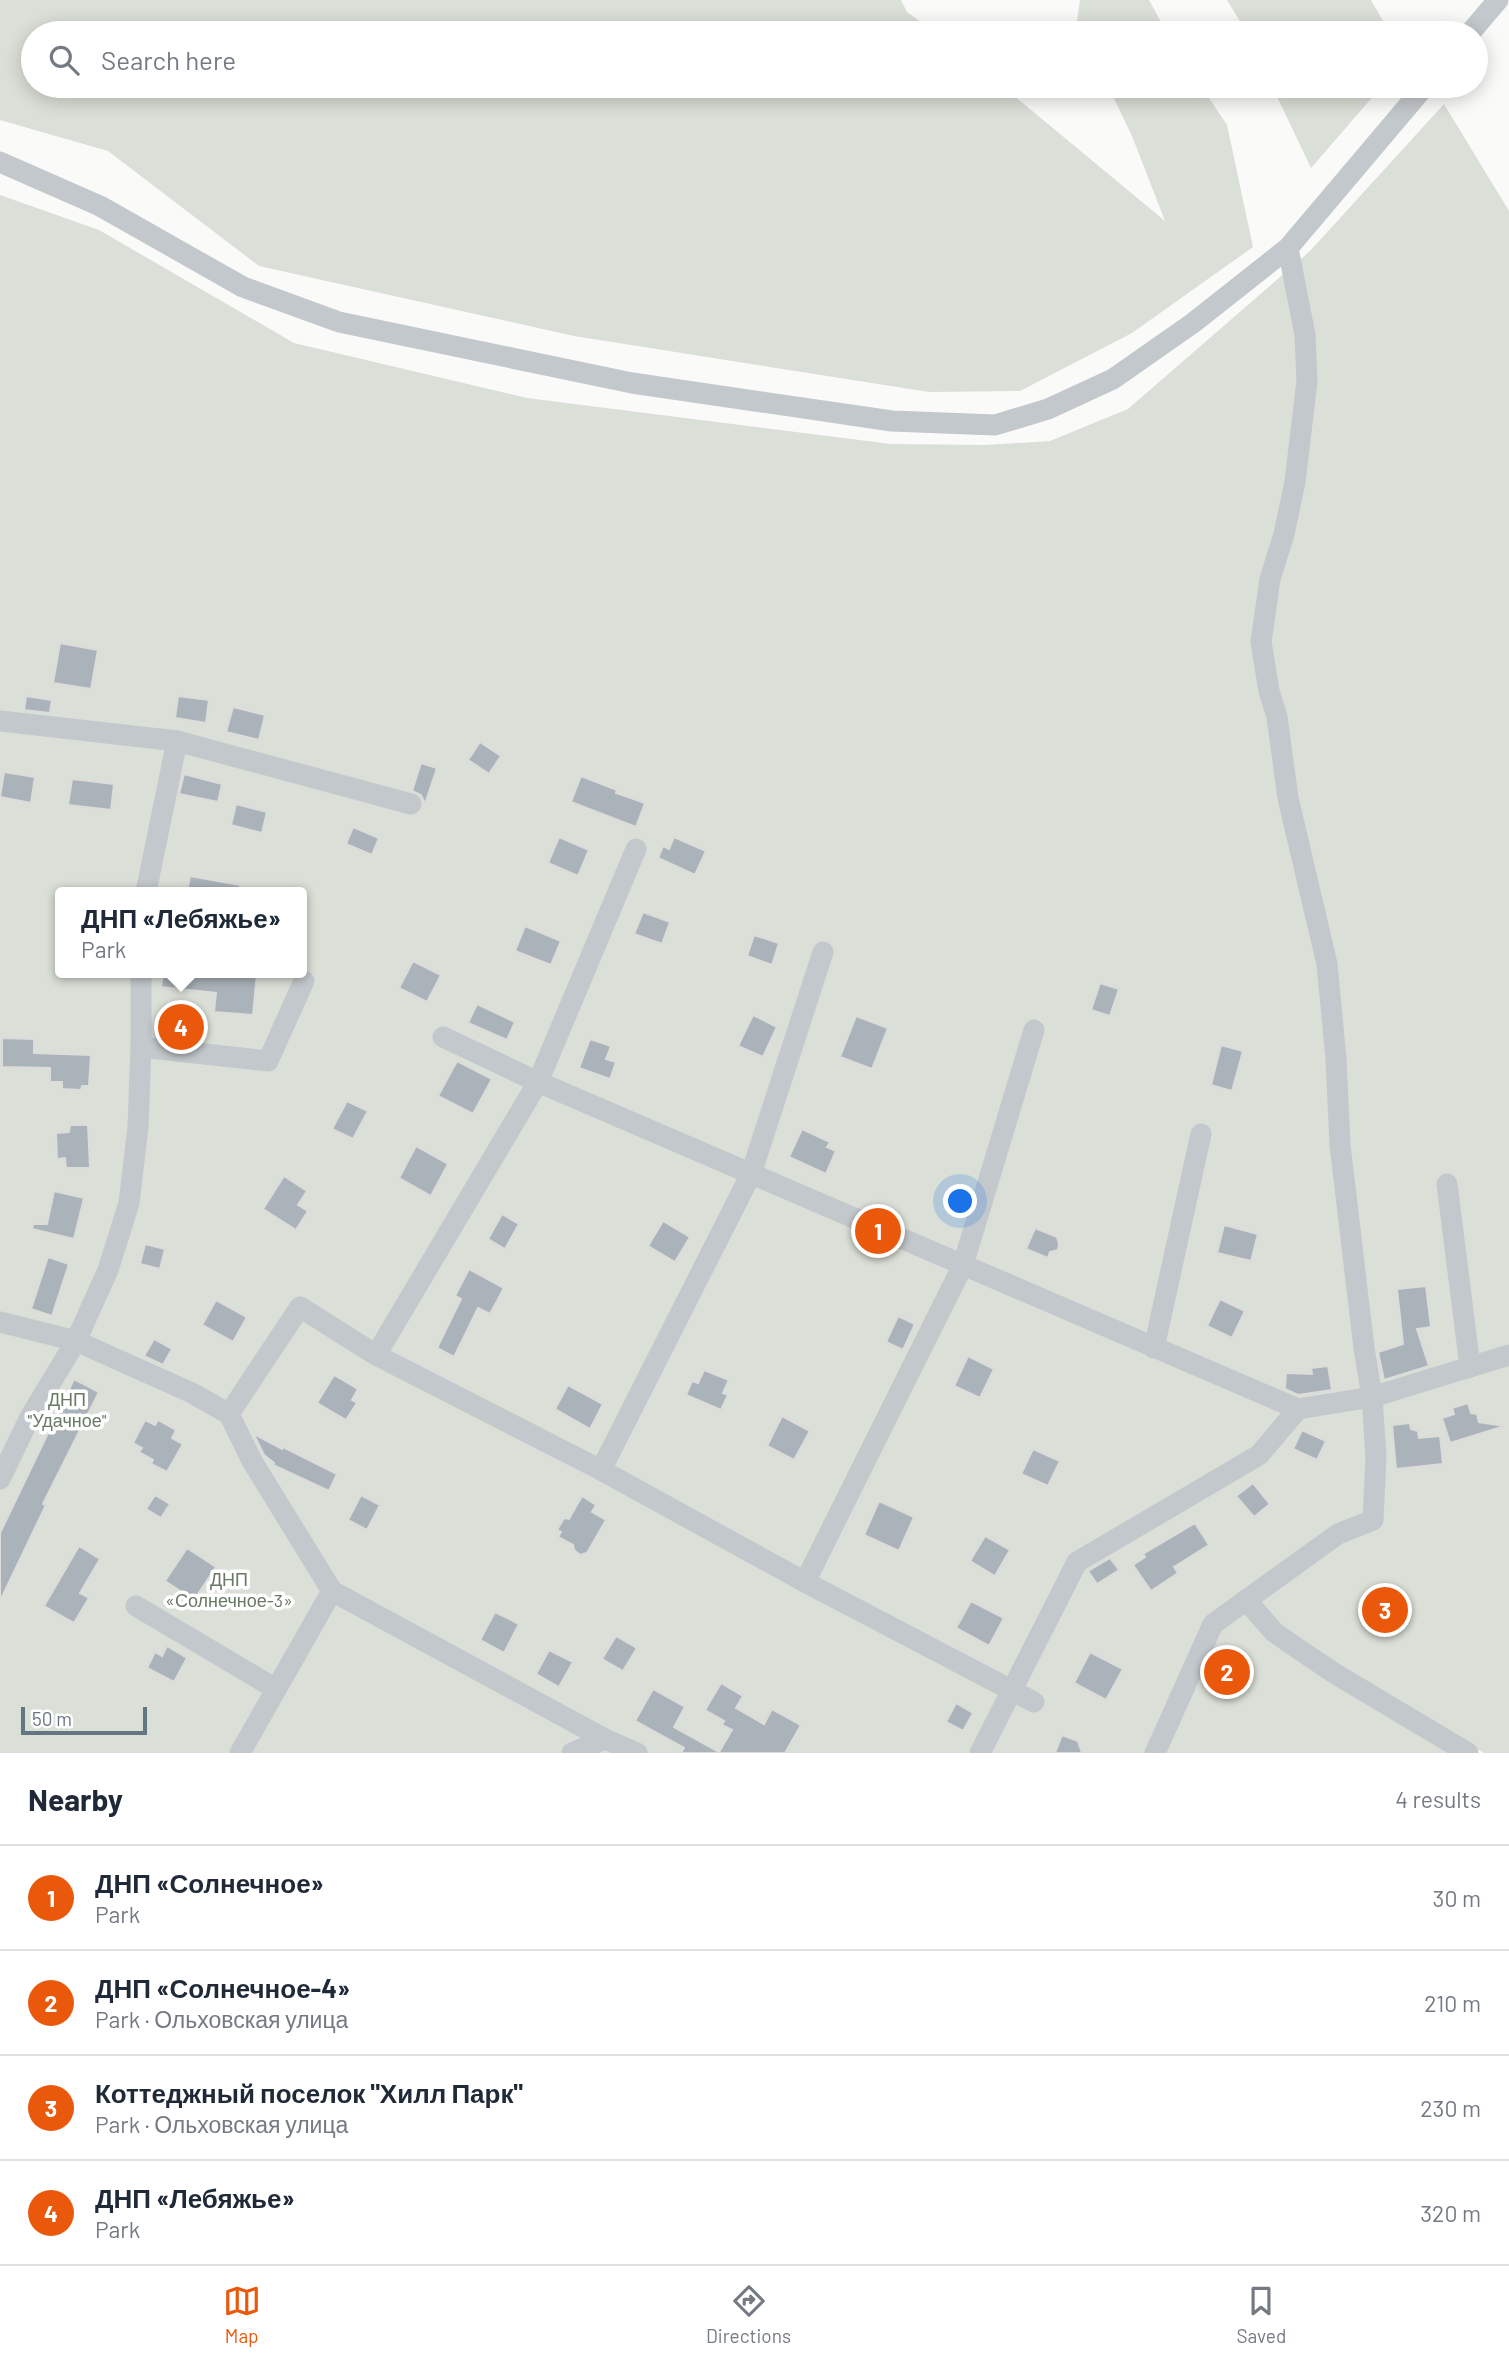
<!DOCTYPE html>
<meta charset="utf-8">
<style>
:root{--surface:#fff;--page:#f6f6f7;--text:#1f2937;--muted:#747a83;--line:#e0e1e3;--accent:#ea580c}
body{margin:0;font-family:Barlow,sans-serif;background:var(--page);color:var(--text)}
.scale{position:absolute;left:21px;bottom:18px;width:126px;box-sizing:border-box;padding-left:7px;border:4px solid #657683;border-top:0;font-size:19px;line-height:24px;white-space:nowrap;color:#657683;-webkit-text-stroke:5px #fff;paint-order:stroke}
.you{position:absolute;left:961px;top:1202px;width:24px;height:24px;margin:-18px;border:5px solid #fff;border-radius:50%;background:#1a73e8;box-shadow:0 0 0 10px #1a73e833}
.badge{display:grid;place-items:center;width:46px;height:46px;border-radius:50%;background:var(--accent);color:#fff;font-size:23px;font-weight:700}
.pin{position:absolute;translate:-50% -50%;border:4px solid #fff;box-shadow:0 2px 7px #0006}
.popup{position:absolute;left:55px;top:887px;width:252px;height:91px;box-sizing:border-box;display:grid;place-content:center;border-radius:7px;background:var(--surface);filter:drop-shadow(0 2px 5px #0005);font-size:23px;white-space:nowrap;color:var(--muted)}
.popup b{font-size:26px;color:var(--text)}
.popup::after{content:'';position:absolute;left:50%;top:100%;margin-left:-14px;border:14px solid transparent;border-top-color:var(--surface)}
.list{margin:0;padding:0;list-style:none}
h2{display:flex;justify-content:space-between;align-items:center;height:91px;margin:0;padding:0 28px;font-size:30px}
h2 small{font-size:23px;font-weight:400;color:var(--muted)}
.list li{display:grid;grid-template-columns:46px 1fr auto;gap:21px;align-items:center;box-sizing:border-box;height:105px;padding:0 28px;border-top:2px solid var(--line)}
.list b{display:block;font-size:26px;white-space:nowrap}
.list p{margin:0;font-size:23px;white-space:nowrap;color:var(--muted)}
.list em{font-size:23px;font-style:normal;color:var(--muted)}
.icon{flex:none;width:38px;height:38px;fill:none;stroke:currentColor;stroke-width:2;stroke-linecap:round;stroke-linejoin:round}
.map{position:relative;flex:none;width:1509px;height:1753px;overflow:hidden}
.search{position:absolute;background:var(--surface);box-shadow:0 4px 18px #0003;left:21px;right:21px;top:21px;height:77px;display:flex;align-items:center;gap:18px;box-sizing:border-box;padding:0 24px;border-radius:38px;color:var(--muted);font-size:26px}
.sheet{height:511px;background:var(--surface)}
nav{display:flex;justify-content:space-around;align-items:center;box-sizing:border-box;height:98px;border-top:2px solid var(--line);background:var(--surface);font-size:19px;color:var(--muted)}
nav a{display:grid;justify-items:center;gap:4px}
nav .on{color:var(--accent)}
.map>svg:first-child{display:block}
.green{fill:#dadfd7;fill-rule:evenodd}
.building{fill:#aab3b9;stroke:#dcdcda;stroke-width:2}
.lines{fill:none;stroke-linecap:round;stroke-linejoin:round}
.minor{stroke:#c3c8cc;stroke-width:21}
.labels{text-anchor:middle;stroke-width:7;stroke-linejoin:round;paint-order:stroke}
.park-label{font-size:18px;fill:#687a64;stroke:#fff}
</style>
<div class="map">
<svg width="1509" height="1753" viewBox="0 0 1509 1753">
<rect width="100%" height="100%" fill="#fafaf8"/>
<g class="green">
<polygon points="0,0 901,0 907,12 936,33 33,33 33,86 1002,86 1165,221 1132,136 1108,86 1201,86 1227,125 1253,247 1132,333 1020,391 929,392 574,336 259,266 108,151 0,120"/>
<polygon points="1080,0 1149,0 1167,33 1083,33 1077,21"/>
<polygon points="1227,0 1371,0 1390,33 1247,33"/>
<polygon points="1272,86 1382,86 1311,168"/>
<path d="M1444,104l65,107v1542h-25l-37,-20 -106,-67 -97,-65 205,152h-1449v-1558l99,35 195,113 233,55 364,46 95,1 64,-4 78,-32 182,-158zM60,892h242v81h-242z"/>
</g>
<g class="building">
<polygon points="60,643 98,650 91,689 53,683"/>
<polygon points="26,696 52,700 50,713 24,710"/>
<polygon points="178,696 209,700 206,723 175,718"/>
<polygon points="233,707 265,715 259,740 226,732"/>
<polygon points="480,742 501,756 489,774 468,760"/>
<polygon points="421,763 437,768 425,804 421,795 412,791"/>
<polygon points="4,772 35,777 31,803 0,797"/>
<polygon points="184,774 222,784 218,802 179,794"/>
<polygon points="581,776 617,790 616,793 645,803 636,827 571,802"/>
<polygon points="72,779 114,784 111,810 68,805"/>
<polygon points="236,804 267,812 262,833 231,825"/>
<polygon points="353,827 379,838 372,855 346,844"/>
<polygon points="559,837 589,850 578,876 548,863"/>
<polygon points="674,837 706,851 695,875 658,858 663,846 669,849"/>
<polygon points="190,876 240,885 240,892 187,892"/>
<polygon points="643,912 670,922 662,944 634,934"/>
<polygon points="525,926 561,941 551,965 515,951"/>
<polygon points="754,935 779,943 772,965 747,956"/>
<polygon points="413,961 441,975 427,1002 399,988"/>
<polygon points="163,973 257,973 253,1015 214,1012 216,993 161,987"/>
<polygon points="1100,983 1119,989 1110,1016 1091,1010"/>
<polygon points="477,1004 515,1022 507,1040 468,1023"/>
<polygon points="753,1015 777,1027 763,1057 738,1046"/>
<polygon points="856,1016 888,1028 872,1069 840,1057"/>
<polygon points="2,1038 34,1039 34,1053 91,1055 89,1086 82,1086 81,1090 62,1089 62,1082 50,1082 50,1068 2,1067"/>
<polygon points="590,1039 611,1046 606,1059 616,1062 610,1079 579,1068"/>
<polygon points="1221,1045 1243,1051 1232,1091 1211,1085"/>
<polygon points="457,1061 492,1079 473,1114 438,1096"/>
<polygon points="347,1101 368,1111 353,1139 332,1129"/>
<polygon points="70,1125 88,1125 90,1168 66,1168 65,1158 57,1159 56,1133 69,1132"/>
<polygon points="802,1129 830,1142 827,1147 836,1151 826,1174 789,1157"/>
<polygon points="416,1146 448,1164 431,1196 399,1178"/>
<polygon points="284,1176 307,1191 298,1205 308,1211 296,1230 263,1209"/>
<polygon points="54,1191 84,1198 74,1239 32,1229 33,1224 47,1224"/>
<polygon points="502,1214 519,1224 505,1249 488,1239"/>
<polygon points="663,1221 690,1237 675,1262 648,1246"/>
<polygon points="1224,1225 1258,1234 1251,1261 1217,1253"/>
<polygon points="1035,1228 1057,1237 1059,1244 1058,1250 1050,1252 1048,1258 1026,1249"/>
<polygon points="145,1244 165,1249 160,1269 140,1264"/>
<polygon points="48,1257 69,1264 52,1316 31,1309"/>
<polygon points="469,1269 504,1288 490,1314 478,1308 454,1357 437,1348 461,1299 455,1296"/>
<polygon points="1426,1286 1431,1327 1417,1329 1429,1366 1384,1380 1378,1352 1403,1344 1397,1289"/>
<polygon points="1220,1299 1245,1311 1232,1338 1207,1326"/>
<polygon points="216,1300 247,1317 233,1342 202,1325"/>
<polygon points="898,1316 915,1324 903,1350 886,1342"/>
<polygon points="154,1339 172,1349 163,1365 144,1356"/>
<polygon points="968,1356 994,1369 980,1398 954,1386"/>
<polygon points="1328,1366 1332,1390 1298,1395 1285,1389 1286,1373 1312,1374 1311,1368"/>
<polygon points="704,1370 729,1380 723,1393 728,1395 721,1410 686,1395 692,1381 698,1383"/>
<polygon points="334,1375 358,1389 352,1400 357,1403 346,1420 317,1403"/>
<polygon points="74,1379 99,1392 43,1504 46,1505 0,1601 0,1533"/>
<polygon points="568,1385 603,1404 590,1429 555,1409"/>
<polygon points="1468,1403 1471,1413 1477,1414 1479,1422 1505,1426 1450,1443 1442,1418 1454,1414 1452,1408"/>
<polygon points="782,1416 810,1431 794,1460 767,1446"/>
<polygon points="145,1420 155,1425 158,1420 176,1430 172,1438 183,1444 167,1472 151,1464 153,1460 139,1452 142,1448 133,1443"/>
<polygon points="1410,1423 1411,1429 1418,1431 1419,1438 1440,1436 1443,1464 1396,1469 1392,1425"/>
<polygon points="1302,1430 1326,1441 1317,1460 1293,1449"/>
<polygon points="256,1435 282,1449 283,1447 337,1474 329,1491 273,1465 274,1463 264,1455 255,1437"/>
<polygon points="1033,1449 1060,1461 1048,1486 1021,1474"/>
<polygon points="1253,1483 1270,1504 1254,1517 1236,1496"/>
<polygon points="155,1495 170,1504 161,1518 146,1509"/>
<polygon points="361,1495 380,1505 367,1530 348,1520"/>
<polygon points="582,1496 596,1505 592,1512 606,1520 587,1553 580,1555 574,1550 573,1545 558,1537 561,1532 557,1530 564,1518 569,1519"/>
<polygon points="879,1501 914,1517 899,1551 864,1535"/>
<polygon points="1195,1523 1209,1545 1174,1567 1178,1573 1151,1591 1133,1565 1145,1557 1143,1554"/>
<polygon points="985,1536 1010,1550 995,1576 970,1561"/>
<polygon points="79,1546 100,1559 80,1593 89,1598 74,1623 44,1606"/>
<polygon points="187,1548 216,1567 194,1600 165,1581"/>
<polygon points="1110,1558 1119,1570 1097,1584 1088,1571"/>
<polygon points="971,1601 1004,1618 989,1646 956,1628"/>
<polygon points="495,1612 519,1624 504,1653 480,1640"/>
<polygon points="616,1636 637,1648 623,1671 602,1659"/>
<polygon points="167,1646 187,1658 174,1682 147,1668 155,1652 162,1656"/>
<polygon points="549,1650 573,1662 559,1687 536,1674"/>
<polygon points="1090,1652 1123,1669 1106,1700 1074,1683"/>
<polygon points="721,1683 743,1696 736,1708 764,1724 772,1709 801,1725 785,1753 681,1753 684,1748 635,1721 653,1689 685,1707 674,1727 719,1752 732,1730 722,1725 724,1721 705,1710"/>
<polygon points="956,1703 973,1713 963,1731 946,1722"/>
<polygon points="1062,1735 1078,1741 1082,1753 1055,1753"/>
</g>
<g class="lines">
<g class="minor">
<polyline points="1470,33 1498,0"/>
<polyline points="0,162 100,206 243,287 339,322 632,383 892,421 995,425 1048,409 1113,379 1193,323 1288,248 1425,86"/>
<polyline points="0,721 177,741 411,804"/>
<polyline points="146,892 177,741"/>
<polyline points="443,1037 538,1082 1298,1409 1372,1397 1509,1355"/>
<polyline points="141,1047 268,1061 304,981"/>
<polyline points="1447,1184 1470,1367"/>
<polyline points="0,1322 76,1341 192,1393 229,1414 252,1461 332,1591 605,1739 637,1753"/>
<polyline points="1154,1348 1201,1134"/>
<polyline points="376,1355 538,1082 636,849"/>
<polyline points="258,1370 300,1307 376,1355 601,1470 805,1582 1034,1702"/>
<polyline points="229,1414 256,1373"/>
<polyline points="601,1470 751,1174 823,952"/>
<polyline points="0,1479 30,1417 76,1341 108,1270 129,1203 138,1127 141,1047 141,973"/>
<polyline points="805,1582 963,1265 1034,1030"/>
<polyline points="1246,1600 1274,1632 1294,1646 1334,1673 1468,1753"/>
<polyline points="136,1606 276,1689"/>
<polyline points="240,1753 332,1591"/>
<polyline points="572,1753 605,1739"/>
<polyline points="980,1753 1077,1562 1259,1455 1298,1409"/>
<polyline points="1155,1753 1213,1624 1338,1534 1373,1520 1376,1457 1372,1397 1364,1348 1340,1145 1336,1059 1327,964 1288,798 1277,717 1269,691 1261,642 1270,579 1284,534 1295,482 1307,381 1305,335 1288,248"/>
</g>
</g>
<g class="labels">
<g class="park-label">
<text x="67" y="1406">ДНП<tspan x="67" dy="21">"Удачное"</tspan></text>
<text x="229" y="1586">ДНП<tspan x="229" dy="21">«Солнечное-3»</tspan></text>
</g>
</g>
</svg>
<div class="scale">50 m</div>
<div class="you"></div>
<div class="pin badge" style="left:878px;top:1231px">1</div>
<div class="pin badge" style="left:1227px;top:1672px">2</div>
<div class="pin badge" style="left:1385px;top:1610px">3</div>
<div class="pin badge" style="left:181px;top:1027px">4</div>
<div class="popup"><b>ДНП «Лебяжье»</b>Park</div>
<div class="search"><svg class="icon" aria-label="search" viewBox="0 0 24 24"><circle cx="10" cy="10" r="6"/><path d="M15 15l6 6"/></svg>Search here</div>
</div>
<section class="sheet">
<h2>Nearby<small>4 results</small></h2>
<ul class="list">
<li><span class="badge">1</span><div><b>ДНП «Солнечное»</b><p>Park</p></div><em>30 m</em></li>
<li><span class="badge">2</span><div><b>ДНП «Солнечное-4»</b><p>Park · Ольховская улица</p></div><em>210 m</em></li>
<li><span class="badge">3</span><div><b>Коттеджный поселок &quot;Хилл Парк&quot;</b><p>Park · Ольховская улица</p></div><em>230 m</em></li>
<li><span class="badge">4</span><div><b>ДНП «Лебяжье»</b><p>Park</p></div><em>320 m</em></li>
</ul>
</section>
<nav>
<a class="on"><svg class="icon" aria-label="map" viewBox="0 0 24 24"><path d="M3 6l6-2 6 2 6-2v14l-6 2-6-2-6 2zM9 4v14M15 6v14"/></svg>Map</a>
<a><svg class="icon" aria-label="directions" viewBox="0 0 24 24"><path d="M12 3l9 9-9 9-9-9zM9 14v-3h6M13 9l2 2-2 2"/></svg>Directions</a>
<a><svg class="icon" aria-label="saved" viewBox="0 0 24 24"><path d="M7 4h10v16l-5-4-5 4z"/></svg>Saved</a>
</nav>
